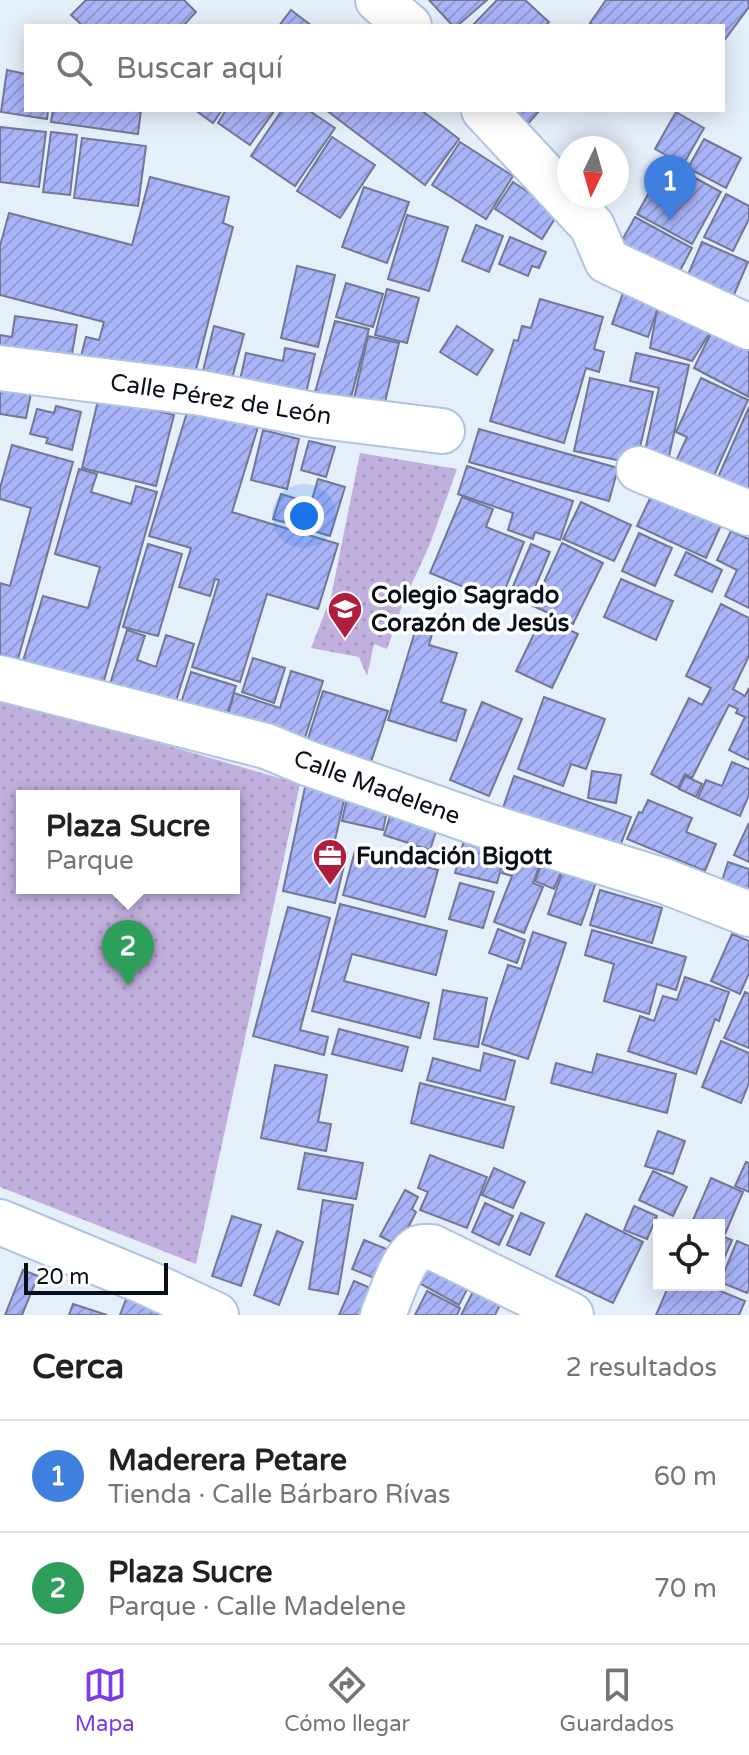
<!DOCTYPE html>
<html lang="es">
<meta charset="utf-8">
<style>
:root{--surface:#fff;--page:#f6f6f6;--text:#202124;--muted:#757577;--line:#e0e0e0;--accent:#7c3aed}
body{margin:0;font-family:"Varela Round",sans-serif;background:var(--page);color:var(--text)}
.controls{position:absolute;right:24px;bottom:24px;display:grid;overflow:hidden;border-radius:0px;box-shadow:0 4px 20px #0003}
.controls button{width:72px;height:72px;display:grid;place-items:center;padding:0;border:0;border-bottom:2px solid var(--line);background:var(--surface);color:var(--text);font:40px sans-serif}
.compass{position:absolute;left:557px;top:136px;width:72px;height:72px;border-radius:50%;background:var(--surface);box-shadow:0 4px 20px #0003;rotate:185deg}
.scale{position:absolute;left:24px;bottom:20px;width:144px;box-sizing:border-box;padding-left:8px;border:4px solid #070f19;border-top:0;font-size:22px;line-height:28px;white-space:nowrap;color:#070f19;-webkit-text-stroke:6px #fff;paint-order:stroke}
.you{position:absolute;left:304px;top:516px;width:28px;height:28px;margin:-20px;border:6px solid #fff;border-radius:50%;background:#1a73e8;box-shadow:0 0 0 12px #1a73e833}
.badge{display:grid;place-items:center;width:52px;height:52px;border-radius:50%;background:var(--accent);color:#fff;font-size:26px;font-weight:700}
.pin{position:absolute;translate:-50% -66px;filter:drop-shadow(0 2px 4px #0008)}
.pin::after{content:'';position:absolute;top:42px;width:28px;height:24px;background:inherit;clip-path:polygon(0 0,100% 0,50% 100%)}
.popup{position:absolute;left:16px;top:790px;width:224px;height:104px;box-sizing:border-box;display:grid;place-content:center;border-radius:0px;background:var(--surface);filter:drop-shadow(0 2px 6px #0005);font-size:26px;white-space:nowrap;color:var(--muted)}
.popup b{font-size:30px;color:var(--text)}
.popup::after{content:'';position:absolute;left:50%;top:100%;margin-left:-16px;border:16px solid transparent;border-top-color:var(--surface)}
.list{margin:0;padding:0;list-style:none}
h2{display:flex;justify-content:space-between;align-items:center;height:104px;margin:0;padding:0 32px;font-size:34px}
h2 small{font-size:26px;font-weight:400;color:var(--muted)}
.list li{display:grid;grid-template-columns:52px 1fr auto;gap:24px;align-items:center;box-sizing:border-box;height:112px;padding:0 32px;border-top:2px solid var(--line)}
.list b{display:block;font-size:30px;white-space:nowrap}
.list p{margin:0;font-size:26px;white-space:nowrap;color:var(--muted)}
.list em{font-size:26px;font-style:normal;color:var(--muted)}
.icon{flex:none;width:44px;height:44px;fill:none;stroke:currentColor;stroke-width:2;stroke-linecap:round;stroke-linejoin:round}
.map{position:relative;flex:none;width:749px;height:1315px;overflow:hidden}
.search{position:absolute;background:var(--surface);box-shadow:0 4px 20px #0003;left:24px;right:24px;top:24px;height:88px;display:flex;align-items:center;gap:20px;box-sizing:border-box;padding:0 28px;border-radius:0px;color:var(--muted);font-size:30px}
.sheet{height:328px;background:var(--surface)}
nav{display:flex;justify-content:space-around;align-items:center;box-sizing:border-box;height:112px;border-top:2px solid var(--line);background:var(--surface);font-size:22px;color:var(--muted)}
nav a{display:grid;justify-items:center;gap:4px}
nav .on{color:var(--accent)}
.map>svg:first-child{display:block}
.grass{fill:url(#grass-dots);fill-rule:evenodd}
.building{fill:url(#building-hatch);stroke:#727796;stroke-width:2}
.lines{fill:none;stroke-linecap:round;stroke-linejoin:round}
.minor-casing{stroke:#adc5e1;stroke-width:48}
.minor{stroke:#fff;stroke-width:44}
.labels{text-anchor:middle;stroke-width:7;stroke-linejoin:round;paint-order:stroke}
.street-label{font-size:24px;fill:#070f19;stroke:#fff}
.poi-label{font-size:24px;font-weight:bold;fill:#070f19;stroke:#fff;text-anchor:start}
</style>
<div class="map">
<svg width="749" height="1315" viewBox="0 0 749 1315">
<defs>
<pattern id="grass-dots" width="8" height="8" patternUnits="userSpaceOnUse" patternTransform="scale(2)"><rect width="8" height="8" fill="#c1b0de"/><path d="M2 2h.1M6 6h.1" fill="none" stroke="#a496be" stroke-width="1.8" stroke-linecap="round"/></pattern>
<pattern id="building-hatch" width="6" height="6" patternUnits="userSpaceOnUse" patternTransform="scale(2)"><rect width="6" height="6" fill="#a9b4f8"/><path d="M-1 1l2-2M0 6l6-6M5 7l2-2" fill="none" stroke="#909ad4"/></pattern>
</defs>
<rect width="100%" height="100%" fill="#e5effa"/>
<g class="grass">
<polygon points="360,453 457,469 430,544 403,603 387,649 374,644 367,676 359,657 311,648 331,597"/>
<path d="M0,697l300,87 -104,480 -196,-77zM22,796h212v92h-212z"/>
</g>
<g class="building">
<polygon points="86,0 184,0 196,12 183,26 83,26 71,15"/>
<polygon points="429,0 487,0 457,26 453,26"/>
<polygon points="497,0 525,0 549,22 545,26 472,26"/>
<polygon points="606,0 748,0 749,7 723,42 723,26 594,26 590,23"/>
<polygon points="291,10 312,26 279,26"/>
<polygon points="7,70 26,74 26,110 48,110 47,119 1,112"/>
<polygon points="53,110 141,110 138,134 51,122"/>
<polygon points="195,110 222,110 213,123"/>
<polygon points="226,110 275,110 250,145 218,123"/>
<polygon points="282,110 308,110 335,128 295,186 251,156"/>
<polygon points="326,110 421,110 459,139 425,185"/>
<polygon points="503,110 540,110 520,133"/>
<polygon points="676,112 704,128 683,165 655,149"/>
<polygon points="0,127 46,132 39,187 0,182"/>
<polygon points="51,132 77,135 70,195 43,192"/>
<polygon points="332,137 375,165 340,218 297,191"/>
<polygon points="82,138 146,146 138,206 74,198"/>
<polygon points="704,139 741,158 726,188 688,168"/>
<polygon points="460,142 513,176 486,219 432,185"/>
<polygon points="666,162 721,192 692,244 637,214"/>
<polygon points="150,177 229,197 223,223 233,227 192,385 81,356 86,337 99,340 104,322 0,295 0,246 9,213 132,245"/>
<polygon points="513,182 559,212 542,239 495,209"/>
<polygon points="364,187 409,202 387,263 342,247"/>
<polygon points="726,194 749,206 749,219 733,251 704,237"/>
<polygon points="407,215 448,227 429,291 388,279"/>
<polygon points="635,217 692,248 674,282 616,251"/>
<polygon points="476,225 503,236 489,272 462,261"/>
<polygon points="510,237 546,252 539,268 532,266 528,276 499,264"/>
<polygon points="702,242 748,262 730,304 684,284"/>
<polygon points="297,266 335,275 318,347 281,338"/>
<polygon points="628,279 662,296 648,337 612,324"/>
<polygon points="346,283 383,294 373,327 336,317"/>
<polygon points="387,289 419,298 407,343 375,335"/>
<polygon points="540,299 603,317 594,349 604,352 599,372 586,368 564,443 490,421 514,340 518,341 522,326 531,328"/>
<polygon points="657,310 715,325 692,361 650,348"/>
<polygon points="15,316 77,325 69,371 0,361 0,335 12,337"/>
<polygon points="335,321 369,329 349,405 314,396"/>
<polygon points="715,325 749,339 749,397 694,368"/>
<polygon points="214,326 244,334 230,386 201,379"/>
<polygon points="457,326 493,350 477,375 440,352"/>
<polygon points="368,336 399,343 382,415 352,408"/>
<polygon points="285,348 315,354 304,402 238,389 246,353 283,361"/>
<polygon points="636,353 689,365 668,461 644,455 659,388 630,381"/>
<polygon points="590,378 653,392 636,464 574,451"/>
<polygon points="701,378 748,400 712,480 675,463 687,437 676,432"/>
<polygon points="0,387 31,393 26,418 0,414"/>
<polygon points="99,396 174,415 156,486 82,468"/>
<polygon points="56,406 81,412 72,450 46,443 48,438 30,434 37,409 54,413"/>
<polygon points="189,406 258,427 232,512 338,544 318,609 267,594 240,682 192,667 219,580 215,579 210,596 179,587 191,548 149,536"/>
<polygon points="749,407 749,496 716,482"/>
<polygon points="479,429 618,468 609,501 469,462"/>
<polygon points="263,430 299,439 287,489 251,480"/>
<polygon points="309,441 335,447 326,477 301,470"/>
<polygon points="12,445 73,462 18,659 0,654 0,583 10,586 31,508 0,499 0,488"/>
<polygon points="467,466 573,501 560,540 535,532 533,539 508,530 513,513 458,494"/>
<polygon points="79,469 97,474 91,492 131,504 136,486 157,492 103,684 23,661 43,596 88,608 100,567 55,554"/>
<polygon points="318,479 345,487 330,536 273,519 281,494 311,503"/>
<polygon points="653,492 722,523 706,558 637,526"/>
<polygon points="462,497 493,509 486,527 524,542 500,602 430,573"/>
<polygon points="581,502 631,525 614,561 563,539"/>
<polygon points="731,531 749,539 749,608 725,596 737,570 717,560"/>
<polygon points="639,533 672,548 655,586 622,571"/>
<polygon points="562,543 603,563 573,624 533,606"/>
<polygon points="148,544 182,554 158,636 123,627"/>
<polygon points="531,544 550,552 530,599 511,591"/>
<polygon points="686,552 722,570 712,592 675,575"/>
<polygon points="621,579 673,601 656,640 604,617"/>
<polygon points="721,604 749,618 749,656 733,689 745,696 749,688 749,760 729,750 745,717 736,713 738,709 729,705 692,778 685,774 678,788 651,774 689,698 702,705 711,688 686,676"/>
<polygon points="542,617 578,634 552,688 516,671"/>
<polygon points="416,628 432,634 429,645 457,653 441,702 466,710 456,741 388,720"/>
<polygon points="127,630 145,636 137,660 156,667 166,635 194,644 175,704 110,684"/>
<polygon points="253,658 285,668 274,703 242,692"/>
<polygon points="291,671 323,681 303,744 227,719 234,693 280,708"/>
<polygon points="191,672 236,686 225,721 180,706"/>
<polygon points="323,691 388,711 370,765 306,745"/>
<polygon points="544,697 605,719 586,769 571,764 563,786 518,769"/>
<polygon points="482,702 522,719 489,796 450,780"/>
<polygon points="732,762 749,769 749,795 740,816 698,798 706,780 722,786"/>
<polygon points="592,771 621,775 616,803 588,798"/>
<polygon points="514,776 631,817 619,849 503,808"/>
<polygon points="685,776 702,784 696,797 679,789"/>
<polygon points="307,778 347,787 333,849 347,853 335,903 283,891"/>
<polygon points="348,793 389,802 383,830 342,821"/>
<polygon points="648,800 692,818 686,832 716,844 705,871 627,839 639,812 642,813"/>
<polygon points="393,807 439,822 430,850 384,835"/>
<polygon points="749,823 749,862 734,855"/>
<polygon points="467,829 509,840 497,883 455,873"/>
<polygon points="356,847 438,870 425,917 343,895"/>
<polygon points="511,853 540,864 533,883 543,887 524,933 494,922 512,876 502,873"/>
<polygon points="728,862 749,869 749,897 720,887"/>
<polygon points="541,866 561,872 554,889 535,881"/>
<polygon points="563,870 596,882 581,925 548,914"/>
<polygon points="460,883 494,892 483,928 449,919"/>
<polygon points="600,890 662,908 652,943 590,925"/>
<polygon points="340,904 447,931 436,975 352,954 344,981 429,1003 420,1038 312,1011"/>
<polygon points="288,907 330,918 300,1030 328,1037 324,1055 253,1036"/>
<polygon points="498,929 525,940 517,963 489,953"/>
<polygon points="592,930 686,957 676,990 657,984 649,1014 604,1001 614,964 585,955"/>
<polygon points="533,932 566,943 528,1059 482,1044 508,965 521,969"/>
<polygon points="732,934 749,941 749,973 740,994 711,981"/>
<polygon points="685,977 729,992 719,1021 715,1019 696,1074 628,1051 640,1016 654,1021 663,996 677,1000"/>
<polygon points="443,990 487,998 478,1047 434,1039"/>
<polygon points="745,992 749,994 749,1048 724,1038"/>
<polygon points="339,1029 408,1047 402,1071 332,1054"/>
<polygon points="721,1041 749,1053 749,1083 741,1103 702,1087"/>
<polygon points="484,1053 515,1061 505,1100 427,1080 433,1058 480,1071"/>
<polygon points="597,1054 676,1074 667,1113 551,1083 556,1063 592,1073"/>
<polygon points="275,1065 327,1075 318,1122 331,1124 326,1151 261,1138"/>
<polygon points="420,1083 514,1107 503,1148 411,1123"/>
<polygon points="658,1131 685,1141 673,1174 645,1166"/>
<polygon points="305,1153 363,1163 356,1199 298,1189"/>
<polygon points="430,1155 487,1177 467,1228 420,1210 428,1192 418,1188"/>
<polygon points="746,1162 749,1163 749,1192 735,1186"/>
<polygon points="494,1168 525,1182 513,1208 482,1195"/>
<polygon points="653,1171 687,1187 673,1216 639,1200"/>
<polygon points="711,1178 743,1192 725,1234 719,1232 719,1225 704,1225 693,1220"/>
<polygon points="405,1190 418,1197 412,1209 416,1212 399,1246 380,1236"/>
<polygon points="323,1200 353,1205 338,1294 309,1289"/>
<polygon points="485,1203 513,1216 499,1245 472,1232"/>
<polygon points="634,1206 657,1216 647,1239 624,1230"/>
<polygon points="521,1213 544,1223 530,1255 507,1245"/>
<polygon points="586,1214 643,1242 613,1303 556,1276"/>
<polygon points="232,1216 261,1225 241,1286 212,1276"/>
<polygon points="277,1231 303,1242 279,1305 254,1295"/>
<polygon points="719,1235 732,1240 719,1270"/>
<polygon points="364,1240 394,1252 382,1281 352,1269"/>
<polygon points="737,1241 749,1246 749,1289 747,1293 720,1282"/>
<polygon points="426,1250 474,1276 459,1305 410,1278"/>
<polygon points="23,1270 38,1276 22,1315 5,1315"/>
<polygon points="479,1280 506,1293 495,1315 461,1315"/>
<polygon points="354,1281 375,1290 365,1315 339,1315"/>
<polygon points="669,1285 706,1285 745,1301 739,1315 656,1315"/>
<polygon points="130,1289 168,1315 120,1315"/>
<polygon points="427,1291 460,1308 457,1315 415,1315"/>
<polygon points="73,1304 107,1315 69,1315"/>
</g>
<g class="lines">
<g class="minor-casing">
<g id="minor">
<polyline points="378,0 409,26"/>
<polyline points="484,110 592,226 607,261 749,327"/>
<polyline points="0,368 201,393 314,415 442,431"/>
<polyline points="639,469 749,513"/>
<polyline points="0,678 266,746 307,763 484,825 664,881 749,914"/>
<polyline points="0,1222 145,1282 216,1315"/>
<path d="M383,1315c7,-16 20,-60 36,-67 5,-2 8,-1 13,-1l139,68"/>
</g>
</g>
<use href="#minor" class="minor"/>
</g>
<defs>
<g id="school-pin" transform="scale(1.8)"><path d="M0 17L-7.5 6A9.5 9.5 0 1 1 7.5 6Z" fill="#b11d3e" stroke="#fff"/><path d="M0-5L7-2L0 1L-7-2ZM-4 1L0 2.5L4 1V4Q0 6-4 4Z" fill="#fff"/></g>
<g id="office-pin" transform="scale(1.8)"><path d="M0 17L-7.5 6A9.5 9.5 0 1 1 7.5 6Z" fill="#b11d3e" stroke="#fff"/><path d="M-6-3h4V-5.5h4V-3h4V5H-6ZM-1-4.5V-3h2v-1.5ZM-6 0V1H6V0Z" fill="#fff"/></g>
</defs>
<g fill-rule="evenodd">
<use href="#school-pin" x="345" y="609"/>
<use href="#office-pin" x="330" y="856"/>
</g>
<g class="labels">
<g class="street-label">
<text transform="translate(221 399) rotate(9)" y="8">Calle Pérez de León</text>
<text transform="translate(377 787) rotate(20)" y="8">Calle Madelene</text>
</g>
<g class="poi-label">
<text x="371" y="603">Colegio Sagrado<tspan x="371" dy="28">Corazón de Jesús</tspan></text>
<text x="356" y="864">Fundación Bigott</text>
</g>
</g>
</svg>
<div class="controls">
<button><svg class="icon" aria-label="locate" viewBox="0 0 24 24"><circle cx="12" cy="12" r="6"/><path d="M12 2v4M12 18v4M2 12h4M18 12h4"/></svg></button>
</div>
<svg class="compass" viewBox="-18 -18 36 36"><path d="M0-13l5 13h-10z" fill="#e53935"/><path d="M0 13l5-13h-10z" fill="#757577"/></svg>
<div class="scale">20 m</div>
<div class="you"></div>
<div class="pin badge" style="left:670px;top:221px;background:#3f7fe0">1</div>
<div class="pin badge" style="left:128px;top:986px;background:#2e9e5b">2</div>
<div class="popup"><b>Plaza Sucre</b>Parque</div>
<div class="search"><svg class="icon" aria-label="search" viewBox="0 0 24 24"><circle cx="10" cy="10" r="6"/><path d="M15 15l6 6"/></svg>Buscar aquí</div>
</div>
<section class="sheet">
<h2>Cerca<small>2 resultados</small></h2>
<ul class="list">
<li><span class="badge" style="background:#3f7fe0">1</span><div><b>Maderera Petare</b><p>Tienda · Calle Bárbaro Rívas</p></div><em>60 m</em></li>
<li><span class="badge" style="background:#2e9e5b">2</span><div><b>Plaza Sucre</b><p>Parque · Calle Madelene</p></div><em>70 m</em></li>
</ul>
</section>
<nav>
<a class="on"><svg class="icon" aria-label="map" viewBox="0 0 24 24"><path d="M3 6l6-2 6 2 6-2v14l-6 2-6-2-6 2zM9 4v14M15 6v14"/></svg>Mapa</a>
<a><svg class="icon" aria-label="directions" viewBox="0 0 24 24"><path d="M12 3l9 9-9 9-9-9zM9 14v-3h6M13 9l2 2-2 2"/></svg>Cómo llegar</a>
<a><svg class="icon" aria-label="saved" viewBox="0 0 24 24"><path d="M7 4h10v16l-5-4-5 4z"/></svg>Guardados</a>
</nav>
